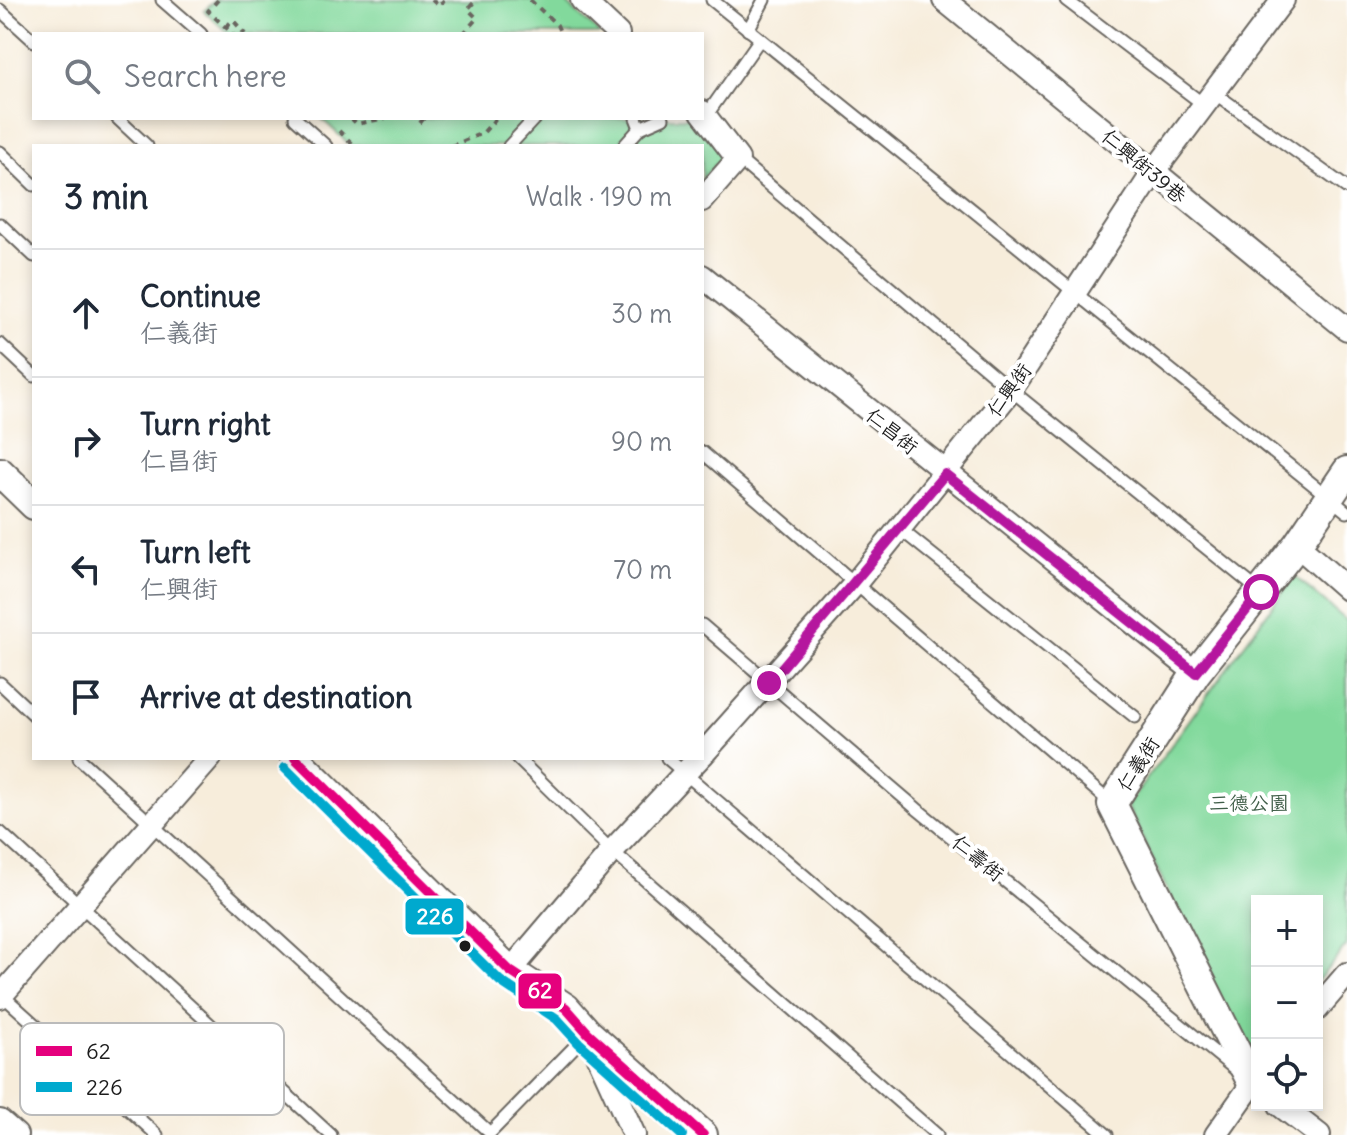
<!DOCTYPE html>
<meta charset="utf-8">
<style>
:root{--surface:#fff;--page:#f6f6f7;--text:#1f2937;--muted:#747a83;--line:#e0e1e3}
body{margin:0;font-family:Delius,"LXGW WenKai TC",sans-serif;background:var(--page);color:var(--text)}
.controls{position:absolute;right:24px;bottom:24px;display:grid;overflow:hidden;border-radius:0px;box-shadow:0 4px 12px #0003}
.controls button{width:72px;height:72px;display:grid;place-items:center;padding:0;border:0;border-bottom:2px solid var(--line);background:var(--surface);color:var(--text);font:40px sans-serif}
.stop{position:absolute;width:24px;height:24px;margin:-18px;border:6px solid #b5179e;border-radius:50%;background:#fff}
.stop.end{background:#b5179e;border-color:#fff;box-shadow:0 2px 8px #0008}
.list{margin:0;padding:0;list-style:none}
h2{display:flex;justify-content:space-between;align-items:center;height:104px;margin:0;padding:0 32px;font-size:34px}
h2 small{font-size:26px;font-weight:400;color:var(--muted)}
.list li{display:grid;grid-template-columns:52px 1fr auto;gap:24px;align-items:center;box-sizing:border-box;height:128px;padding:0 32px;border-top:2px solid var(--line)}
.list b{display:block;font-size:30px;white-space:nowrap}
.list p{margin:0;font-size:26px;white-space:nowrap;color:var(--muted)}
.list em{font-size:26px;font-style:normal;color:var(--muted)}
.icon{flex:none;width:44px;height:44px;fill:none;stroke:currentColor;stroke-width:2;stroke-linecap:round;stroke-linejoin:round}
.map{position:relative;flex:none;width:1347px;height:1135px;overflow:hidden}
.search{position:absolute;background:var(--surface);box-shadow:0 4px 12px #0003;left:32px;top:32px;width:672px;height:88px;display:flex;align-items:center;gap:20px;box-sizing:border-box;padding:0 28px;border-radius:0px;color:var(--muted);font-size:30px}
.panel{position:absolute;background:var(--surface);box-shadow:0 4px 12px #0003;left:32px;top:144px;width:672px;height:616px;border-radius:0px}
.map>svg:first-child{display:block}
.green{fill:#82d99c;stroke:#4f7a5c;stroke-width:2}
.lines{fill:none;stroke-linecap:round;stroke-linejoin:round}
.service-casing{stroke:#69655f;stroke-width:15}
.minor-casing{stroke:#69655f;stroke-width:26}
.tertiary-casing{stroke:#69655f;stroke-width:32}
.path{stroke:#69655f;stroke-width:4;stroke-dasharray:6 6;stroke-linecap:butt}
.service{stroke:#fff;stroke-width:11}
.minor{stroke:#fff;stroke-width:22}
.tertiary{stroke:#fff;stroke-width:28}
.bus-1-casing{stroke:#fff;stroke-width:16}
.bus-2-casing{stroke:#fff;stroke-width:16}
.bus-1{stroke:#e5007d;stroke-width:10}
.bus-2{stroke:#00a9ce;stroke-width:10}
.route{stroke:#b5179e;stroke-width:10}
.bus-dot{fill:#1c1c1c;stroke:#fff;stroke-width:3}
.labels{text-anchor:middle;stroke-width:8;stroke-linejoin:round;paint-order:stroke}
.street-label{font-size:20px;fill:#1c1c1c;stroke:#fff}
.park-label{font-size:20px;fill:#405e49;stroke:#fff}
.key{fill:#fff;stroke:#bbb;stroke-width:2}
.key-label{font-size:22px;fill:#1c1c1c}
.line-badge{stroke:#fff;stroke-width:3}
.badge-label{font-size:22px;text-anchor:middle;font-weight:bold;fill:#fff}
</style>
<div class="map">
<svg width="1347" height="1135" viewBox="0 0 1347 1135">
<rect width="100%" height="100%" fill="#fff"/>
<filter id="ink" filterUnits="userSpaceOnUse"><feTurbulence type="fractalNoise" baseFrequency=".0125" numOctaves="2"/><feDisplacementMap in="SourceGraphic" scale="16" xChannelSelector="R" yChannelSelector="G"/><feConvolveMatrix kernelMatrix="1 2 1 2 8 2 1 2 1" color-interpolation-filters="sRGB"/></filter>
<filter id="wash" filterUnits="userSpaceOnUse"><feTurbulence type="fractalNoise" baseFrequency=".006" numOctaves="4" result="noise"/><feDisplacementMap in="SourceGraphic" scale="32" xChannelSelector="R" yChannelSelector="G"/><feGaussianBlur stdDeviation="1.8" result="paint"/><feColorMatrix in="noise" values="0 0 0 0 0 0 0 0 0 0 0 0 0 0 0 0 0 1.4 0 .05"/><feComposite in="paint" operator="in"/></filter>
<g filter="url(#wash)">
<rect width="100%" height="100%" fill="#f7eddb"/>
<g class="green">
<polygon points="215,0 563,0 600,34 229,34 204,11"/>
<polygon points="321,118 691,118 728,151 702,179 702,146 351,146"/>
<polygon points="1294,576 1347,621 1347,945 1317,982 1317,901 1257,901 1257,1055 1250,1064 1127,806"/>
</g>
</g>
<g filter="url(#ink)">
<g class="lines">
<g class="service-casing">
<g id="service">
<polyline points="162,0 201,34"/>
<polyline points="712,0 1347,512"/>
<polyline points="1066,0 1203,104"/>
<polyline points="0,10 34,41"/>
<polyline points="748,30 764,0"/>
<polyline points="1213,92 1347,188"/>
<polyline points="706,116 760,39"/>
<polyline points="117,118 147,146"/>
<polyline points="295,118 326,146"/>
<polyline points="640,128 663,118"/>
<polyline points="509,146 535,118"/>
<polyline points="624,146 640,128 636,118"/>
<polyline points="0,152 34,185"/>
<polyline points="738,159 1011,390 1258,590"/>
<polyline points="0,224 34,256"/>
<polyline points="0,344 34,376"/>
<polyline points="702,452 1111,803"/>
<polyline points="900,529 1135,717"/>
<polyline points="702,625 917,809 1236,1070"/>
<polyline points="0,683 34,715"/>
<polyline points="79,758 490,1133 587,1034"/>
<polyline points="517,758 612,851 937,1135"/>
<polyline points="667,758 1107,1135"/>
<polyline points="0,832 331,1135"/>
<polyline points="0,993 157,1135"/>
</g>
</g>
<g class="minor-casing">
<g id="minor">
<polyline points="582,0 618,34"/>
<polyline points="944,0 1347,329"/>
<polyline points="702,112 738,159 702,200"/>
<polyline points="702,276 1196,673"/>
<polyline points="1297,545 1347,589"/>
<polyline points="702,755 854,585 1011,390 1153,173 1283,0"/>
<polyline points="510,971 612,851 699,758"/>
<polyline points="0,997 210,758"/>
<polyline points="1317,1009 1347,974"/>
<polyline points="590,1038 634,1135"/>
<polyline points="1280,1105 1319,1135"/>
<polyline points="0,1121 16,1135"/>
<polyline points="1216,1135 1257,1077"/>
</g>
</g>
<g class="tertiary-casing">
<g id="tertiary">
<polyline points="0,472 34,505"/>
<polyline points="295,758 510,971 566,1008 588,1033 703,1135"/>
<polyline points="1252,1083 1112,804 1196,673 1297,545 1347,471"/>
</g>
</g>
<g class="path">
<polyline points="218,0 208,11 233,34"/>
<polyline points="432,0 439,6 444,0"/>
<polyline points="530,0 557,25 561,34"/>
<polyline points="226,27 233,20 245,34"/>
<polyline points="463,34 477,18 468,9 476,0"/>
<polyline points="351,118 357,124 386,118"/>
<polyline points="420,123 424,118"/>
<polyline points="339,131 355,146"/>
<polyline points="451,146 483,133 496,118"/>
</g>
<use href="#service" class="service"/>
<use href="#minor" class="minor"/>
<use href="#tertiary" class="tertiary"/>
<g class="bus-1-casing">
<polyline id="bus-1" points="295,758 510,971 566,1008 588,1033 703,1135"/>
</g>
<g class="bus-2-casing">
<polyline id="bus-2" points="285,768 500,981 557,1019 579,1043 682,1135"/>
</g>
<use href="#bus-1" class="bus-1"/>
<use href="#bus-2" class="bus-2"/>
</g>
</g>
<g class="lines" filter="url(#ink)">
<polyline class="route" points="769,683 945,474 1196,673 1261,592"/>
</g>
<circle class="bus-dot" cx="465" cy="946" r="7"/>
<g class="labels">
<g class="street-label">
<text transform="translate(1144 166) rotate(40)" y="7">仁興街39巷</text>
<text transform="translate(1009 390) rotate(-54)" y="7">仁興街</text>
<text transform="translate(892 431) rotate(39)" y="7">仁昌街</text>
<text transform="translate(1138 764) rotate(-57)" y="7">仁義街</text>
<text transform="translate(978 858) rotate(39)" y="7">仁壽街</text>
</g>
<g class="park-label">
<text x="1249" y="810">三德公園</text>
</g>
</g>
<rect x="20" y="1023" width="264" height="92" rx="12" class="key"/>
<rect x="36" y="1046" width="36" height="10" fill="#e5007d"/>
<rect x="36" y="1082" width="36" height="10" fill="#00a9ce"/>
<g class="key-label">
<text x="86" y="1059">62</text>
<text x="86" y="1095">226</text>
</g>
<g class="line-badge">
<rect x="404" y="897" width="61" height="39" rx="8" fill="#00a9ce"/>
<rect x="517" y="972" width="46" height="38" rx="8" fill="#e5007d"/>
</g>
<g class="badge-label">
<text x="435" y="924">226</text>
<text x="540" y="998">62</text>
</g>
</svg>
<div class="controls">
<button>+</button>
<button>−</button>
<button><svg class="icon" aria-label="locate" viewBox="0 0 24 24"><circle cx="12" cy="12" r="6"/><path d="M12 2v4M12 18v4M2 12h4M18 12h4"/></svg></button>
</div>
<div class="stop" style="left:1261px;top:592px"></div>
<div class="stop end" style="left:769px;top:683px"></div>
<div class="search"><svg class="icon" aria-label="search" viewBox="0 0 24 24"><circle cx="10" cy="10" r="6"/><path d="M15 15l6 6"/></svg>Search here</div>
<section class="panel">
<h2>3 min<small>Walk · 190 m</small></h2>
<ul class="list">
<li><svg class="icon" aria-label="ahead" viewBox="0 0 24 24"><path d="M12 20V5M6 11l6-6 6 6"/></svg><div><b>Continue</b><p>仁義街</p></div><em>30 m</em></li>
<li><svg class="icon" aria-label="right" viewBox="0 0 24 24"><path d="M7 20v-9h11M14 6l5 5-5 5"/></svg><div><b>Turn right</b><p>仁昌街</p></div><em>90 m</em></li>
<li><svg class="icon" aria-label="left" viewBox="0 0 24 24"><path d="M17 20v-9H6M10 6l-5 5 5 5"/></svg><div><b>Turn left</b><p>仁興街</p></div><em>70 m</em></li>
<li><svg class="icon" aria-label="arrive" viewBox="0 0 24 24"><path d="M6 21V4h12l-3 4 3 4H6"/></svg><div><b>Arrive at destination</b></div></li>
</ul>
</section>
</div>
